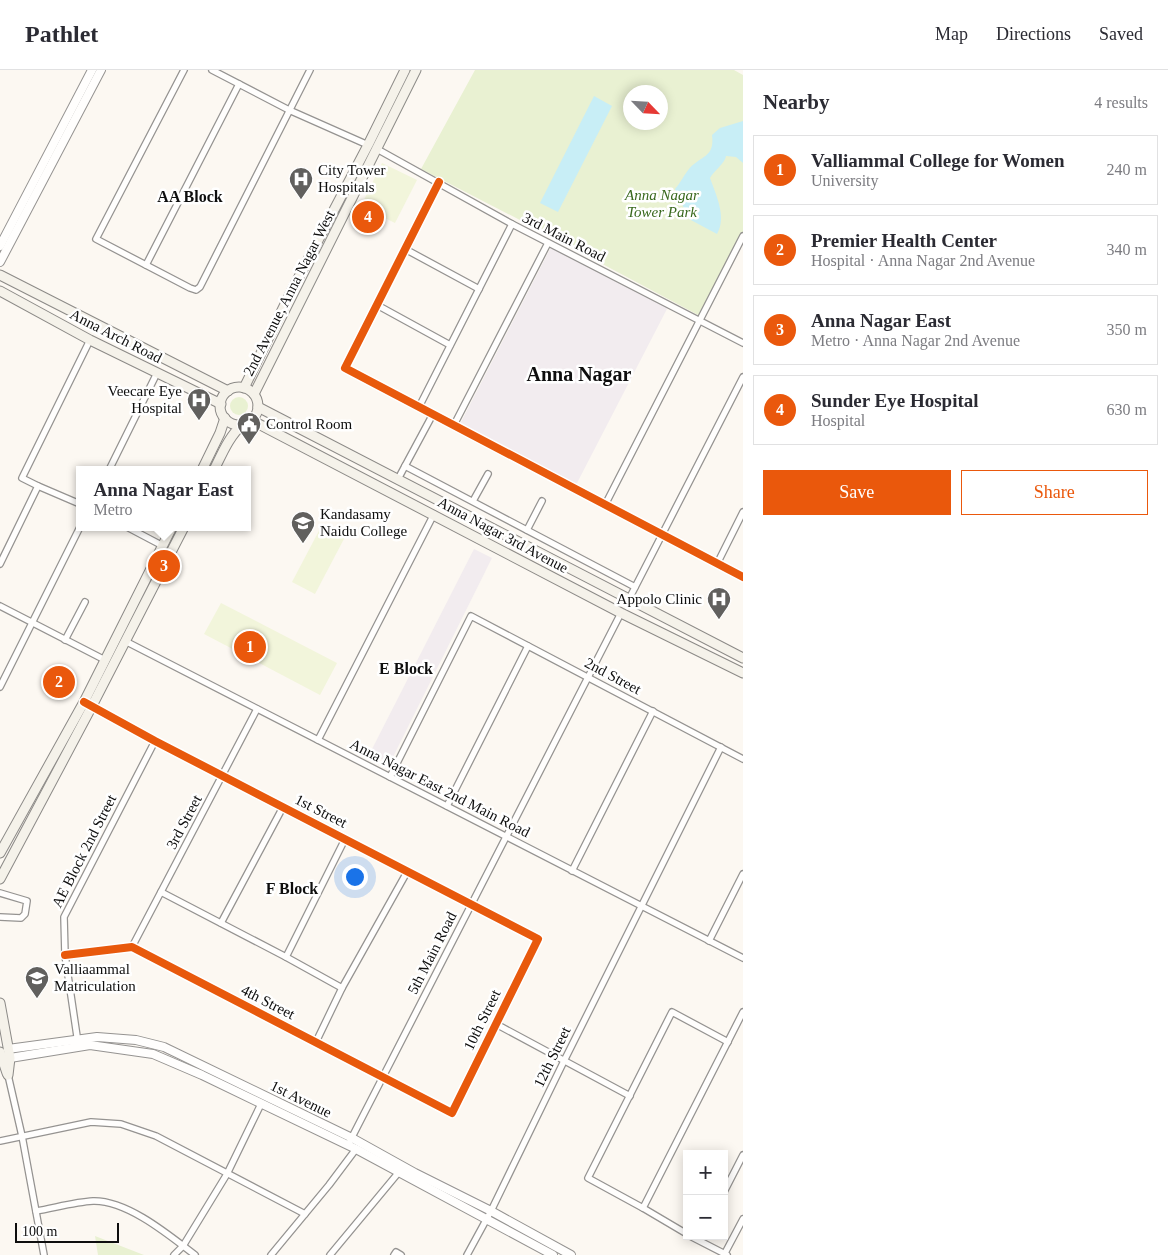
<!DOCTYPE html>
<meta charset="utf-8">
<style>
:root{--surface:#fff;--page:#f2f2f3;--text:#2b2b33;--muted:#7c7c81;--line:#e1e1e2;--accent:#ea580c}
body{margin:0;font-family:"Times New Roman",serif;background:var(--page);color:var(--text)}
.controls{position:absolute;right:15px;bottom:15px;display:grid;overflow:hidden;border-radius:0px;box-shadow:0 2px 12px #0003}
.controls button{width:45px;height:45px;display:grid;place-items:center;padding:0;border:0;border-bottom:1px solid var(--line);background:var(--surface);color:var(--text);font:25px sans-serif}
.compass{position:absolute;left:623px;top:15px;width:45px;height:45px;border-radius:50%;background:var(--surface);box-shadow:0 2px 12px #0003;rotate:115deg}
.scale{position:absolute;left:15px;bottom:12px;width:104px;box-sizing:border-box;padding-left:5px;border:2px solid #0e0e0e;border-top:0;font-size:14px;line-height:18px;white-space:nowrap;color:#0e0e0e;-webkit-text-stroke:4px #fff;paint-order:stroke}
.you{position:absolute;left:354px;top:806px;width:18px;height:18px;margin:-12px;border:4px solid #fff;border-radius:50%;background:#1a73e8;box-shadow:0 0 0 8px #1a73e833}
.badge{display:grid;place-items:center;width:32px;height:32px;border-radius:50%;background:var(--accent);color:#fff;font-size:16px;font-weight:700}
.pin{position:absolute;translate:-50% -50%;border:2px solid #fff;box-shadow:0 1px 5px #0006}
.popup{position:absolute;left:76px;top:396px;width:175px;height:65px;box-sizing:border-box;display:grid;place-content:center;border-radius:0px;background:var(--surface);filter:drop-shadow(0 1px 4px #0005);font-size:16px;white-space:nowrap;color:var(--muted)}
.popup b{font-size:19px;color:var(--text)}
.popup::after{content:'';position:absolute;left:50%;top:100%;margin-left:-10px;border:10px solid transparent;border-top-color:var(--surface)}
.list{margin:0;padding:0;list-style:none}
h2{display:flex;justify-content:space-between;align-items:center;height:65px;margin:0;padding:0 20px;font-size:21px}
h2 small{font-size:16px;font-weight:400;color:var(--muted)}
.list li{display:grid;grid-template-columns:32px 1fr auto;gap:15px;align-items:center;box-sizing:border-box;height:70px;margin:0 10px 10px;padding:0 10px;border:1px solid var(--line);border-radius:0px}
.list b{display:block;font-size:19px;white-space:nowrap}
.list p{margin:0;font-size:16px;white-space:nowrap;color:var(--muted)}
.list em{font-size:16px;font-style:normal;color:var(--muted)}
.actions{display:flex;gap:10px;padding:15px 20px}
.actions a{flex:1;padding:11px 0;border:1px solid var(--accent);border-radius:0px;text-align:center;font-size:18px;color:var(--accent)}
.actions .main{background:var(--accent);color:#fff}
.map{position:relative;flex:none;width:743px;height:1185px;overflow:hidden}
header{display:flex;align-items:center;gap:30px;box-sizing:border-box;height:70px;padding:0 25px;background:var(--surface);border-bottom:1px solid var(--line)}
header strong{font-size:24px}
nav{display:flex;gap:28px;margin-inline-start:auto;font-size:18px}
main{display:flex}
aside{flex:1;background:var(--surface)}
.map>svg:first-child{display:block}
.industrial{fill:#f2ecef}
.green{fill:#e9f1d2;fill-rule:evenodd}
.pitch{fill:#f2f5db}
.water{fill:#c8eef6}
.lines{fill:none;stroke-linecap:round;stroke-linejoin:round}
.minor-casing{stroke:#959391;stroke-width:8}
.tertiary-casing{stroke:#959391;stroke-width:10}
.secondary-casing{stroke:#8c8a87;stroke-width:11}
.minor{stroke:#fffefd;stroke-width:5.5}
.tertiary{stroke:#fffefd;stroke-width:8}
.secondary{stroke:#f5f2ea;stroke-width:9}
.cycleway-casing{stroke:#fff;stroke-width:11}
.cycleway{stroke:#e8590c;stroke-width:8}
.labels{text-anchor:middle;stroke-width:5;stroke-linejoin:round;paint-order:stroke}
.poi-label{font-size:15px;fill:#0e0e0e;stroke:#fff;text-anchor:start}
.park-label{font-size:15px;font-style:italic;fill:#38681c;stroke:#fff}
.street-label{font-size:15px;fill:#0e0e0e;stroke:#fff}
.neighbourhood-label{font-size:16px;font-weight:bold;fill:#0e0e0e;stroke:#fff}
.district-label{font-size:20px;font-weight:bold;fill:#0e0e0e;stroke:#fff}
</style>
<header>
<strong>Pathlet</strong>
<nav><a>Map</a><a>Directions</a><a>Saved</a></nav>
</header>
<main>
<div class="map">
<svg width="743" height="1185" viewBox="0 0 743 1185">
<rect width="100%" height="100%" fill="#fcf8f2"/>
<g class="industrial">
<polygon points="551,177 668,237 576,415 460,354"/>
<polygon points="474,479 492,488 390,693 370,683"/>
</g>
<g class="green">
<path d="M475,0h259l9,5v157l-43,84 -182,-97 -97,-50zM630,22h30v30h-30z"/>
<circle cx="239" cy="336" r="9"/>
<polygon points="95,1166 144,1185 98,1185"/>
</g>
<g class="pitch">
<polygon points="382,93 417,110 395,153 361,136"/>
<polygon points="322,455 345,467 315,524 292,512"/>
<polygon points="221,533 337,593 320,625 204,564"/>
</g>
<g class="water">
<polygon points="594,26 612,36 558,142 540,133"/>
<path d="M743,51v42l-7,-6 -10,-1c-1,7 -12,15 -16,22 6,17 17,39 7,56l-28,-15 -14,-30c6,-7 9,-14 14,-20 12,-14 26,-11 23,-34l8,-7z"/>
</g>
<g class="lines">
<g class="minor-casing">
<g id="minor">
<polyline points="184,0 96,169 190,218 196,220 200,217 310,0"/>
<polyline points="212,0 289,40 368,75"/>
<polyline points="377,79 512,154 743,273"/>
<polyline points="439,112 345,298 743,507"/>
<polyline points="405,179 479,219"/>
<polyline points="146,195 239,14"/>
<polyline points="377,235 450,275"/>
<polyline points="419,337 512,154"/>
<polyline points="454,355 548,173"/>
<polyline points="405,396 635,517"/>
<polyline points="109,400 157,303"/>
<polyline points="398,409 433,344"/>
<polyline points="473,431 488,404"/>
<polyline points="80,434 38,416 22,408 90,270"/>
<polyline points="605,435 743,166"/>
<polyline points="127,457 163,476"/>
<polyline points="527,460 542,431"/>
<polyline points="0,494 38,416"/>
<polyline points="717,494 743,442"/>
<polyline points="629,529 743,307"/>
<polyline points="0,536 105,590"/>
<polyline points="65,570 85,532"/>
<polyline points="125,571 743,888"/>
<polyline points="0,617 80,457"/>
<polyline points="318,670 434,444"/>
<polyline points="390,707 471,546 743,689"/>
<polyline points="447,736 528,576"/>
<polyline points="572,801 653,641"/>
<polyline points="161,822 286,887 342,918"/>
<polyline points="0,823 27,831 25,844 21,848 0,847"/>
<polyline points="221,853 283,737"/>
<polyline points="709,871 743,804"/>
<polyline points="132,877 257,639"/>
<polyline points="65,885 132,877 452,1043 538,869 155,671 89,635"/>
<polyline points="286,887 345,769"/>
<polyline points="496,954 630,1026"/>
<polyline points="316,972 342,918 407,802"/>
<polyline points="78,973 65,885 64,847 155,671"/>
<polyline points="8,1005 22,1066 44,1185"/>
<polyline points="0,1071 91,1052 121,1054 156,1066 305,1144"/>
<polyline points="350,1071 621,543"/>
<polyline points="724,1122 743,1085"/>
<polyline points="643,1138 743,942"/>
<path d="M36,1141c18,-3 39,-9 57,-10 34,-1 76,34 102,54"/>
<polyline points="687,1164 643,1138 588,1108 672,942 728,972"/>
<polyline points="690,1166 727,1185"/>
<polyline points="725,1183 743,1149"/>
<polyline points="174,1185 183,1176 227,1104 261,1034"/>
<polyline points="271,1185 329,1115 356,1079"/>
<polyline points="330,1185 399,1102"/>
<polyline points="394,1185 396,1182 401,1185"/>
<polyline points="467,1185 491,1141 564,991 721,677"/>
</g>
</g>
<g class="tertiary-casing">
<g id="tertiary">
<polyline points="0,176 92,0"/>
<polyline points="0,192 101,0"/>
<polyline points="8,979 97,967 136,970 164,977 352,1068 415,1103 491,1141 571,1185"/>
<polyline points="10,988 90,975 153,984 202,1005 356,1079 553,1185"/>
</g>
</g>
<g class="secondary-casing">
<g id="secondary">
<polyline points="0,205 228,321"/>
<polyline points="0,221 90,270 221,334"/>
<circle cx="239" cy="336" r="19"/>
<polyline points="244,318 291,222 368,75 405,0"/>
<polyline points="254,324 416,0"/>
<polyline points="258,337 743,588"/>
<polyline points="251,350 621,543 743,603"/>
<polyline points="202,400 220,363 225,348"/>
<path d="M214,400c8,-16 15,-34 29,-46"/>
<polyline points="0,783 84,632 172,457"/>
<polyline points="0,809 92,636 184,457"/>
<polyline points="0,933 10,988 8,1005"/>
<polyline points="0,982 7,1003"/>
</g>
</g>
<use href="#minor" class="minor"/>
<use href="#tertiary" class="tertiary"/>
<use href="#secondary" class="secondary"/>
<g class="cycleway-casing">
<g id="cycleway">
<polyline points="439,112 345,298 743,507"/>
<polyline points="65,885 132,877 452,1043 538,869 155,671 84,632"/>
</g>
</g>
<use href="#cycleway" class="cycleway"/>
</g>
<defs>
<g id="hospital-pin" transform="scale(1.25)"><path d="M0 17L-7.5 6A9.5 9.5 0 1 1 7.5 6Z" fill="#61605e" stroke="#fff"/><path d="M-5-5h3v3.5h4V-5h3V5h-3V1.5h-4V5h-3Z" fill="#fff"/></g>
<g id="civic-pin" transform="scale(1.25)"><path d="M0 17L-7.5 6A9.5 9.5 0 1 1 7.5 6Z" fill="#61605e" stroke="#fff"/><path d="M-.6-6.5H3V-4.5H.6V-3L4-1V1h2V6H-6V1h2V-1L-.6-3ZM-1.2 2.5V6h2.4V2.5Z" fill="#fff"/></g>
<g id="university-pin" transform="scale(1.25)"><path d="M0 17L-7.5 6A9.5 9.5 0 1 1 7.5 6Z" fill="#61605e" stroke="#fff"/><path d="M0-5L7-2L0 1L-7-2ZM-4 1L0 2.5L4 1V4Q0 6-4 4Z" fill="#fff"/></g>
<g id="school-pin" transform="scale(1.25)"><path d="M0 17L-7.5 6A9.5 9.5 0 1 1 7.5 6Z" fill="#61605e" stroke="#fff"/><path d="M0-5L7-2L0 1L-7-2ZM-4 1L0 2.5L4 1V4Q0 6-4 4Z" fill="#fff"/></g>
</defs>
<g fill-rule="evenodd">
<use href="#hospital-pin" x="301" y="109"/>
<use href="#hospital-pin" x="199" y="330"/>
<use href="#civic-pin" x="249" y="354"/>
<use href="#university-pin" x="303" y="453"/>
<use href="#hospital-pin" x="719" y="529"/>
<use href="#school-pin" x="37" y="908"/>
</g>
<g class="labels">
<g class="poi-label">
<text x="318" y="105">City Tower<tspan x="318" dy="17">Hospitals</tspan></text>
<text x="182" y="326" text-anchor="end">Veecare Eye<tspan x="182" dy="17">Hospital</tspan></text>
<text x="266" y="359">Control Room</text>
<text x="320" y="449">Kandasamy<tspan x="320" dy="17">Naidu College</tspan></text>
<text x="702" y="534" text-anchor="end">Appolo Clinic</text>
<text x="54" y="904">Valliaammal<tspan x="54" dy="17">Matriculation</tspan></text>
</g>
<g class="park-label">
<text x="662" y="130">Anna Nagar<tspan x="662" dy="17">Tower Park</tspan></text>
</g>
<g class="street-label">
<text transform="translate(564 167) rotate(27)" y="5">3rd Main Road</text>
<text transform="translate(289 223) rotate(-63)" y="5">2nd Avenue, Anna Nagar West</text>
<text transform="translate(116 266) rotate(27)" y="5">Anna Arch Road</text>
<text transform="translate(503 465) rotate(28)" y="5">Anna Nagar 3rd Avenue</text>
<text transform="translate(613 606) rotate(28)" y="5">2nd Street</text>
<text transform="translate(440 718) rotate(27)" y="5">Anna Nagar East 2nd Main Road</text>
<text transform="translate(321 741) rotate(27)" y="5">1st Street</text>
<text transform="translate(184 752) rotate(-62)" y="5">3rd Street</text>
<text transform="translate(84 781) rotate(-63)" y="5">AE Block 2nd Street</text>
<text transform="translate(432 883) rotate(-63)" y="5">5th Main Road</text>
<text transform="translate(268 932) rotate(27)" y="5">4th Street</text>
<text transform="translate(482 950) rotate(-64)" y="5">10th Street</text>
<text transform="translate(552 987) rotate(-64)" y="5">12th Street</text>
<text transform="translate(301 1029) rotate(26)" y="5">1st Avenue</text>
</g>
<g class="neighbourhood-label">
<text x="190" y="132">AA Block</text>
<text x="406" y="604">E Block</text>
<text x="292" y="824">F Block</text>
</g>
<g class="district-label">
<text x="579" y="311">Anna Nagar</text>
</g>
</g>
</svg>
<div class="controls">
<button>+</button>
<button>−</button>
</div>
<svg class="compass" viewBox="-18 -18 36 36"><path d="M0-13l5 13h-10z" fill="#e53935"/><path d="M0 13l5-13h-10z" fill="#7c7c81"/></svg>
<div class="scale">100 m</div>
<div class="you"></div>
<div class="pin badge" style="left:250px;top:577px">1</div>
<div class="pin badge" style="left:59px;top:612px">2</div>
<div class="pin badge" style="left:164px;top:496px">3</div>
<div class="popup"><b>Anna Nagar East</b>Metro</div>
<div class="pin badge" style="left:368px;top:147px">4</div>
</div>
<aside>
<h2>Nearby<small>4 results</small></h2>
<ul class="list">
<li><span class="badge">1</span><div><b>Valliammal College for Women</b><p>University</p></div><em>240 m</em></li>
<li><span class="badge">2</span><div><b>Premier Health Center</b><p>Hospital · Anna Nagar 2nd Avenue</p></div><em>340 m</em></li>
<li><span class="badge">3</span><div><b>Anna Nagar East</b><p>Metro · Anna Nagar 2nd Avenue</p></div><em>350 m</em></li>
<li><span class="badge">4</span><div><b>Sunder Eye Hospital</b><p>Hospital</p></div><em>630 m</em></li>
</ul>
<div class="actions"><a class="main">Save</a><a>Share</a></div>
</aside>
</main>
